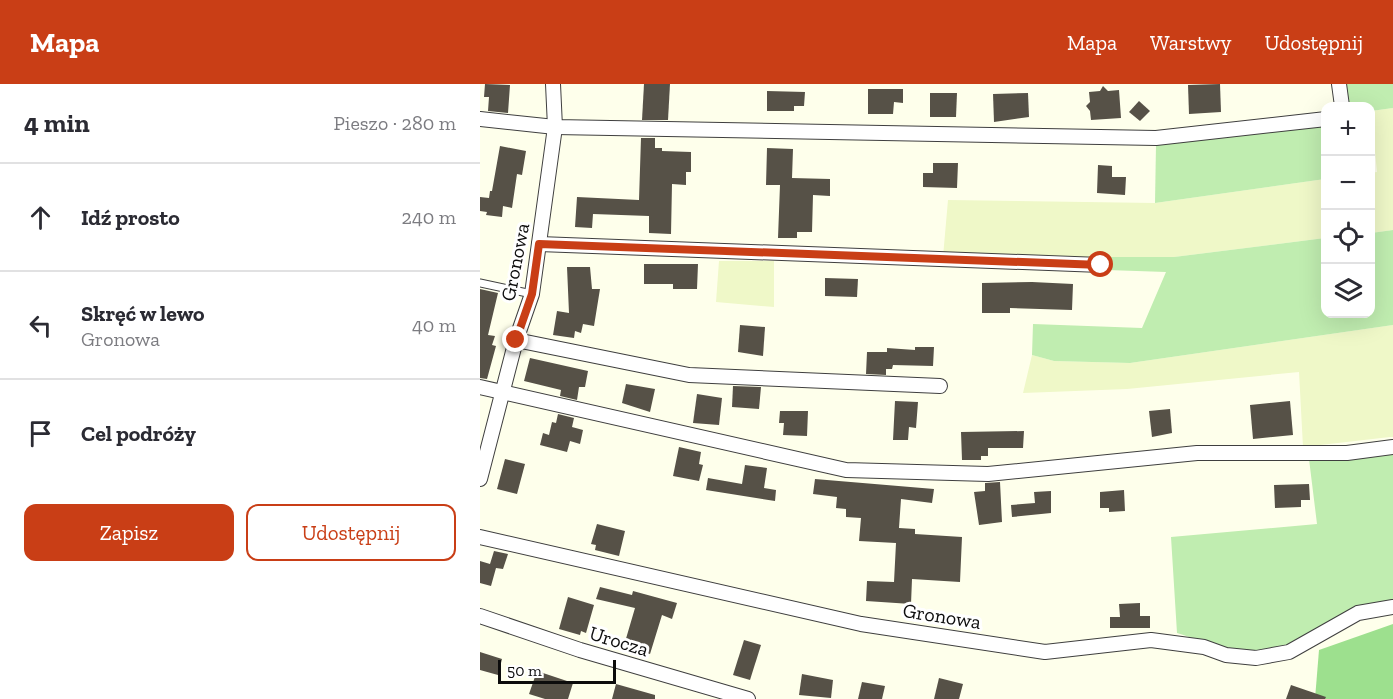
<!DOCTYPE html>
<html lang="pl">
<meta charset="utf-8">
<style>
:root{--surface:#fff;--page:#f2f2f3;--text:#2b2b33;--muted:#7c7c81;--line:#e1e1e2;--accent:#c93e16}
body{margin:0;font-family:"Zilla Slab",serif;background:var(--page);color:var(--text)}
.controls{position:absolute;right:18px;top:18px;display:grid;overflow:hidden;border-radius:12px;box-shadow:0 6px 24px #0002}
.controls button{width:54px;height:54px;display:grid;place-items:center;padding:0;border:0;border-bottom:2px solid var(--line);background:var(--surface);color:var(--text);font:30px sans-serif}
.scale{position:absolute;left:18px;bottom:15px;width:118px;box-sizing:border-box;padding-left:6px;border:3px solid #0c0c0c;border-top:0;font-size:16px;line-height:21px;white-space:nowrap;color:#0c0c0c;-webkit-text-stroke:4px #fff;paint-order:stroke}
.stop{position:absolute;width:18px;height:18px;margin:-14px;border:4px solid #c93e16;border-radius:50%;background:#fff}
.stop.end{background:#c93e16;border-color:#fff;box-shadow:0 2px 6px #0008}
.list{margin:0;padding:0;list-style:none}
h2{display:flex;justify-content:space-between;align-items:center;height:78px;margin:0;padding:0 24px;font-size:26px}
h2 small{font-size:20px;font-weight:400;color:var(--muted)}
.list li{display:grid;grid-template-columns:39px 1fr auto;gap:18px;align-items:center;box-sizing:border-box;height:108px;padding:0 24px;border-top:2px solid var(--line)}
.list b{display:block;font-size:22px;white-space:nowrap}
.list p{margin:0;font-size:20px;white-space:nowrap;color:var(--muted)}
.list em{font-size:20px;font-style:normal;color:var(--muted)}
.actions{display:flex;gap:12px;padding:18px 24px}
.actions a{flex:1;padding:14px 0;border:2px solid var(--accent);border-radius:12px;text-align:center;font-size:21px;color:var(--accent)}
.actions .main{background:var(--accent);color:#fff}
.icon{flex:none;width:33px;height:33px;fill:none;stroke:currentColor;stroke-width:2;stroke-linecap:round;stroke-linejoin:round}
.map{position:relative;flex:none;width:913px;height:615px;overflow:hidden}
header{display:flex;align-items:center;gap:36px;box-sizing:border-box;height:84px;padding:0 30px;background:var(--accent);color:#fff}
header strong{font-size:28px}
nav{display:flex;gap:33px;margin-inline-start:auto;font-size:21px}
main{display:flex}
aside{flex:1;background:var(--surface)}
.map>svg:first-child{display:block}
.farmland{fill:#eff8c8}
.green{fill:#c0edb0}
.forest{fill:#9de08e}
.building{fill:#565147}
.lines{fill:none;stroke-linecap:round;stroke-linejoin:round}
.service-casing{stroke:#3f3f3f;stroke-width:9}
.minor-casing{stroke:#3f3f3f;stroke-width:16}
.service{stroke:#fff;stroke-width:7}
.minor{stroke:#fff;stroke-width:14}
.route{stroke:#c93e16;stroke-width:8}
.labels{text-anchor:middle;stroke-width:6;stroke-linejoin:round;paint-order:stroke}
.street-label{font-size:20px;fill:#0c0c0c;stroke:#fff}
</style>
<header>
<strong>Mapa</strong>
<nav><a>Mapa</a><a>Warstwy</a><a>Udostępnij</a></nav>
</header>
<main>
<aside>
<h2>4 min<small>Pieszo · 280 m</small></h2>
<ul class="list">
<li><svg class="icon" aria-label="ahead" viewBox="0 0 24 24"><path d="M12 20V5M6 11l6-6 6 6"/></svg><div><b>Idź prosto</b></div><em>240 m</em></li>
<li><svg class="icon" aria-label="left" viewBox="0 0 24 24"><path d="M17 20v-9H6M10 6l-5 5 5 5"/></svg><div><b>Skręć w lewo</b><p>Gronowa</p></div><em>40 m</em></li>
<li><svg class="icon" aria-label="arrive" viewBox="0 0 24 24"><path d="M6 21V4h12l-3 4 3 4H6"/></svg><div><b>Cel podróży</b></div></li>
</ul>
<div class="actions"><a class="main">Zapisz</a><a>Udostępnij</a></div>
</aside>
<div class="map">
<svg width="913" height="615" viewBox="0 0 913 615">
<rect width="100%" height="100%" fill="#feffeb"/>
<g class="farmland">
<polygon points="913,24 913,146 891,149 890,89 897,88 891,27"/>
<polygon points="845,95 845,154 694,173 463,173 468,116 675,119"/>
<polygon points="239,177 294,177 294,223 236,218"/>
<polygon points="913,241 913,353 910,353 823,363 819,288 647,305 543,309 552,271 574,277 650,279"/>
</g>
<g class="green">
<polygon points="866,0 913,0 913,24 891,27 890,22 868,22"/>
<polygon points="845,39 845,95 675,119 676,61"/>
<polygon points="913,146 913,241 650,279 574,277 552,271 553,240 662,244 686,188 627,186 628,173 694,173 845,154 846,230 890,230 891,149"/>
<path d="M913,367v153c-47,19 -112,57 -163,46 -18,-3 -36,-12 -53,-17l-6,-96 146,-13 -8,-65z"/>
</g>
<polygon class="forest" points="913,540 913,615 835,615 839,566"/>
<g class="building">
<polygon points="5,0 30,1 28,29 8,27 9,13 4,13"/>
<polygon points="164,0 190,0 188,36 162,36"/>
<polygon points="740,0 741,28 709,30 708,1"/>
<polygon points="623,2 628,7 639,6 641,34 611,36 610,27 606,22 610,18 609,8 620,7"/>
<polygon points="388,5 423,5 423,19 414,18 413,30 388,30"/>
<polygon points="287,7 325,8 324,22 314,22 314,27 287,27"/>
<polygon points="450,9 477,9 476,33 450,33"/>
<polygon points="548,9 549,33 514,38 513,10"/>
<polygon points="659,17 670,27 660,37 649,28"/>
<polygon points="161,54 175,54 175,64 182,64 182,67 211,68 211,88 206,88 206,101 192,100 191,150 169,149 169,132 113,130 112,144 95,143 97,113 159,116"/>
<polygon points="20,62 46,67 42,91 37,90 32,124 23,122 22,133 6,131 7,128 0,127 0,113 9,114 10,107 12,107"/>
<polygon points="287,64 313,65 312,94 350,95 350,112 333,111 332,148 317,148 317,154 298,154 300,101 286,101"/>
<polygon points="453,79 478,79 477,104 443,103 443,89 453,89"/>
<polygon points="618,81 632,82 632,93 646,93 645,111 617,109"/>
<polygon points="164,180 218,180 217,205 193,205 193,200 164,200"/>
<polygon points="87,183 110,183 112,205 120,205 114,242 103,240 101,249 95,247 94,254 73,251 77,227 89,229"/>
<polygon points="345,194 378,195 377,213 345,212"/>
<polygon points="552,198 593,200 592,226 530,224 530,229 502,229 502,199"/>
<polygon points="0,205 18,209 8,251 15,252 12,261 16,262 7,295 0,294"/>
<polygon points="260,241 285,243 283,272 258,268"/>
<polygon points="435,263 454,263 453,282 413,281 412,285 406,285 406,291 386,290 387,268 407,268 407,264 435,266"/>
<polygon points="50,274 108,287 105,303 99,303 97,316 80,312 81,306 44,297"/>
<polygon points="146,300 175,305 170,328 142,319"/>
<polygon points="253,302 281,303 279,325 252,323"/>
<polygon points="217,310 242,314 239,341 213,339"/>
<polygon points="415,317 438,318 436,344 429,343 428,356 413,356"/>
<polygon points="810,317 813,351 773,355 770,321"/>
<polygon points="690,325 692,349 672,353 669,327"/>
<polygon points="300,327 328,327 327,352 303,351 304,339 299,339"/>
<polygon points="78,330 94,334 92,343 103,346 100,360 90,357 87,368 60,361 63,349 69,351 72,338 76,339"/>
<polygon points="544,347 543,364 508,364 508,372 501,372 501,376 482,376 481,348"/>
<polygon points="199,363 221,368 219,380 223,381 219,397 193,392"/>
<polygon points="25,375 45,380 37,410 17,405"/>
<polygon points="265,381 287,384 284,404 296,406 295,417 226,406 228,394 262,400"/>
<polygon points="335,395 454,405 452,419 421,415 419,444 435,445 435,450 482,453 480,498 432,495 431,520 386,517 387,497 414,498 416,459 379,457 381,434 366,433 366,425 356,424 357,413 333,410"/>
<polygon points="520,398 522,438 499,441 494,408 505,407 505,399"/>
<polygon points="829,400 830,416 821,416 821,423 795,424 794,401"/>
<polygon points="644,406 645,427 629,428 629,424 620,424 620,408"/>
<polygon points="571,407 571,429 532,433 531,421 555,419 554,408"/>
<polygon points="117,440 145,447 139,472 115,466 116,461 111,460"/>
<polygon points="14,467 28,470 23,485 16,484 11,502 0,499 0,477 10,480"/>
<polygon points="120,503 152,511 153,507 197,519 192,535 182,531 170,570 149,564 150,559 145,558 155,524 116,515"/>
<polygon points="88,513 114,521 106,549 101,547 100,551 79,545"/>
<polygon points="660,519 660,532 670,532 670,544 630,544 630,533 640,533 639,520"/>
<polygon points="264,556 281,561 270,596 253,591"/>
<polygon points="0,568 22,575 18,591 0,586"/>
<polygon points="57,587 93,599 88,615 65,615 49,610"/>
<polygon points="322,590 353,596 351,614 319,611"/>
<polygon points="459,594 483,600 479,615 454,615"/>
<polygon points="382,598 405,602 402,615 378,615"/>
<polygon points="136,600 175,611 175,615 132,615"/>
<polygon points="811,601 846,613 845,615 806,615"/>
</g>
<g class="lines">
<g class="service-casing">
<polyline id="service" points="0,199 52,210"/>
</g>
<g class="minor-casing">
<g id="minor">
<polyline points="859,0 862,22"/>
<polyline points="0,35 75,43 676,54 846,35"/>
<polyline points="59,160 621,181"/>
<polyline points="36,256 209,291 460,302"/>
<polyline points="0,303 366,386 508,390 717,369 867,369 913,363"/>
<polyline points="0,395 36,256 52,210 75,43 73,0"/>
<polyline points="0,453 381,540 565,568 671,556 724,563 746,571 776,574 809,568 878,529 913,523"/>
<polyline points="0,532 100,566 268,615"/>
</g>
</g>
<use href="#service" class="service"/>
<use href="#minor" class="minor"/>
</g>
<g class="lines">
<polyline class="route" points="36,256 52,210 59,160 621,181"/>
</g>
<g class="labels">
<g class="street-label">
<text transform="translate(35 178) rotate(-79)" y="7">Gronowa</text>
<text transform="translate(462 532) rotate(9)" y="7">Gronowa</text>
<text transform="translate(139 557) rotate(17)" y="7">Urocza</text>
</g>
</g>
</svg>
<div class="controls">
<button>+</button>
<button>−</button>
<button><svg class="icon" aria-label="locate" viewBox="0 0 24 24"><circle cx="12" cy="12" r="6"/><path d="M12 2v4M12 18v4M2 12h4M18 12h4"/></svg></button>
<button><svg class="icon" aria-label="layers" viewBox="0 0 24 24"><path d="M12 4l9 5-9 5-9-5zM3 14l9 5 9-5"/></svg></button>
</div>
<div class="scale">50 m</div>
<div class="stop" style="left:621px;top:181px"></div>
<div class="stop end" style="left:36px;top:256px"></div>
</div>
</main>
